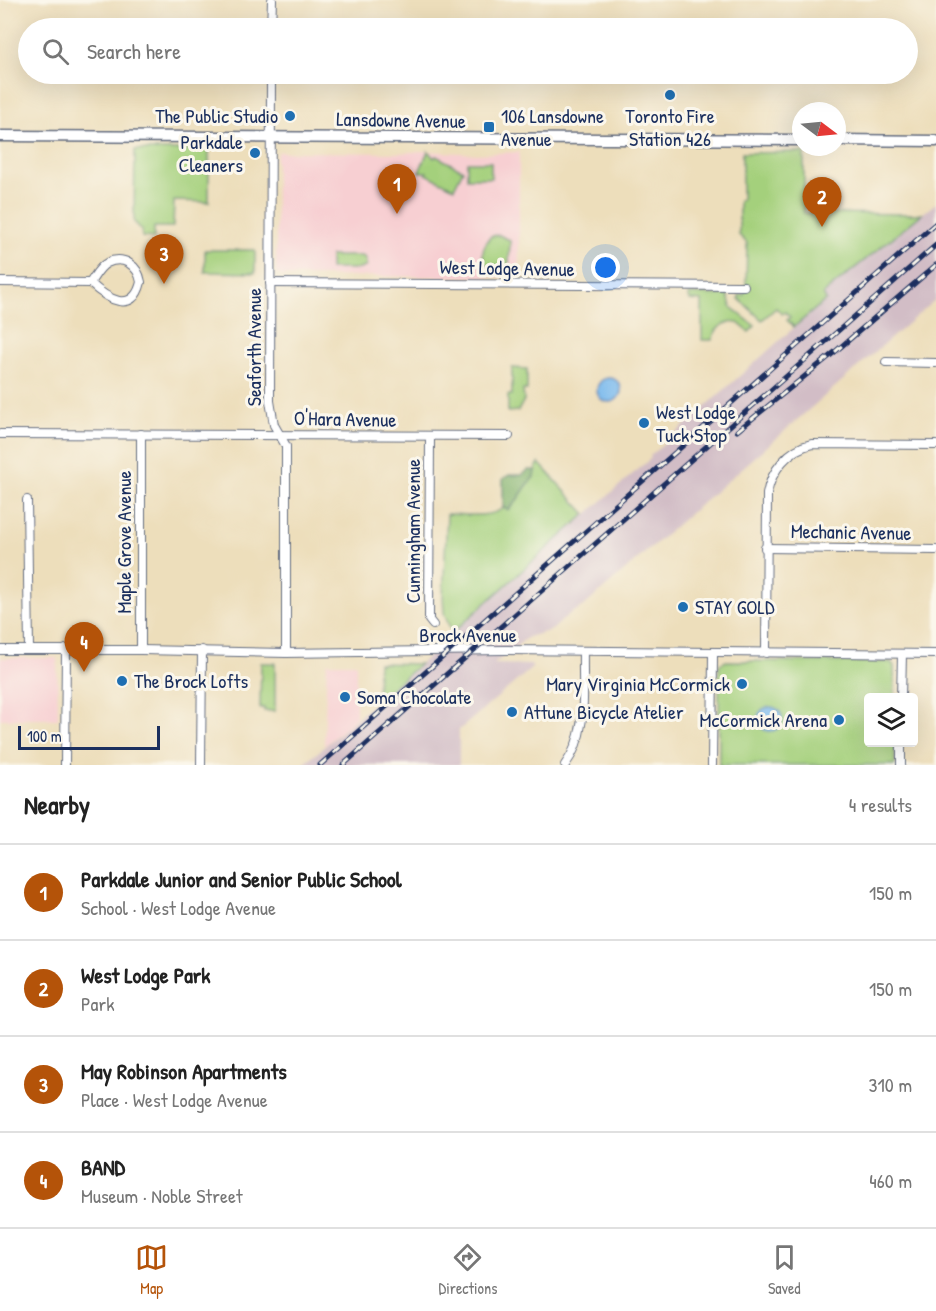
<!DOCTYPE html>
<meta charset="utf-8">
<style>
:root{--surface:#fff;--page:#f6f6f6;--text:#222;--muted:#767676;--line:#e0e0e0;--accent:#b45309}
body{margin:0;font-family:"Patrick Hand",sans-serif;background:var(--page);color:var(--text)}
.controls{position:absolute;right:18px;bottom:18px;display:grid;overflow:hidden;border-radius:6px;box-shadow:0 6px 24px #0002}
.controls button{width:54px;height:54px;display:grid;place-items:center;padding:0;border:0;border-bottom:2px solid var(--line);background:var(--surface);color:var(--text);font:30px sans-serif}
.compass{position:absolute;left:792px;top:102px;width:54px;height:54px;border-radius:50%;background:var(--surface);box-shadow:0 6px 24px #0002;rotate:106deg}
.scale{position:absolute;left:18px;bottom:15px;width:142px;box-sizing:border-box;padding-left:6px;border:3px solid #1b2f5e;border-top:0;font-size:16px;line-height:21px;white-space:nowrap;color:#1b2f5e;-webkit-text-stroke:4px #fbf7ec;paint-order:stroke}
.you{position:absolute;left:606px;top:268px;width:21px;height:21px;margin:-15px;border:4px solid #fff;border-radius:50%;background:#1a73e8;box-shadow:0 0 0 9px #1a73e833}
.badge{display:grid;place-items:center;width:39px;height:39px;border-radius:50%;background:var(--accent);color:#fff;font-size:20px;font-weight:700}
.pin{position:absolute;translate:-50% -50px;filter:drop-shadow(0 2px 3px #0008)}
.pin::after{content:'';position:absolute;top:32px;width:21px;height:18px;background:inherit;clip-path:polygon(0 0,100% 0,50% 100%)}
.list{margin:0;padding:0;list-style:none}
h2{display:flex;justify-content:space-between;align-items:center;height:78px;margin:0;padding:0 24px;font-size:26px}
h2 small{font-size:20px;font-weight:400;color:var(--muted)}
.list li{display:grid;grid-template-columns:39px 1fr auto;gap:18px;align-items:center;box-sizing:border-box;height:96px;padding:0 24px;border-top:2px solid var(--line)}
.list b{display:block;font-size:22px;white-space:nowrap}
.list p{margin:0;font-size:20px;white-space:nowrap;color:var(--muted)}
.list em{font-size:20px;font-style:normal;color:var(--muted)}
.icon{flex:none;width:33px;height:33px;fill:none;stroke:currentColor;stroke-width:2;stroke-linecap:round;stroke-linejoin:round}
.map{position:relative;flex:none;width:936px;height:765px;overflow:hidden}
.search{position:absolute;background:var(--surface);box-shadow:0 6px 24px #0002;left:18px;right:18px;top:18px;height:66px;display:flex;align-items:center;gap:15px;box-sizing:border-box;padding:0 21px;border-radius:33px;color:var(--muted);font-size:22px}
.sheet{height:462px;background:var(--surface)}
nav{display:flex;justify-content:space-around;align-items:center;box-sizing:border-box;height:84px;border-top:2px solid var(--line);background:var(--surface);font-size:16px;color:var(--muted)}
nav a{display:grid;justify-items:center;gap:3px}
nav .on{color:var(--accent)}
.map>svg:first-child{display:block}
.built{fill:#f7cfd2}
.industrial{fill:#d2bdc6}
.green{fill:#a4d07c;stroke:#60806d;stroke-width:1.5}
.forest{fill:#83b26c;stroke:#4f7065;stroke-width:1.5}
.water{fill:#79b9ed;stroke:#4a74a6;stroke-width:1.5}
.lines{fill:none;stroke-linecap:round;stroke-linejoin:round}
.minor-casing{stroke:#646c7f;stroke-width:10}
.tertiary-casing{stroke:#646c7f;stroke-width:13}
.minor{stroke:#fff;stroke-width:8}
.tertiary{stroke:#fff;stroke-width:10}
.rail-casing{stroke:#1b2f5e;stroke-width:5}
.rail{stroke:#fbf7ec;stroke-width:3;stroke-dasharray:9;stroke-linecap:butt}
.poi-dot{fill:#1f6fb2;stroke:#fbf7ec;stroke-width:2}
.labels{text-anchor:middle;stroke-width:6;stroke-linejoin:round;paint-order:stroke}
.poi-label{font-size:20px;fill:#1b2f5e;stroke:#fbf7ec;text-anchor:start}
.street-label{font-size:20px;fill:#1b2f5e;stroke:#fbf7ec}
</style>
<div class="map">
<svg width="936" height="765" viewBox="0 0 936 765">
<rect width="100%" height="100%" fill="#fbf7ec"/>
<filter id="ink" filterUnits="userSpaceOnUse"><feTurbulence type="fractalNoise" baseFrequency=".0167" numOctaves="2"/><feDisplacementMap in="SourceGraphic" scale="12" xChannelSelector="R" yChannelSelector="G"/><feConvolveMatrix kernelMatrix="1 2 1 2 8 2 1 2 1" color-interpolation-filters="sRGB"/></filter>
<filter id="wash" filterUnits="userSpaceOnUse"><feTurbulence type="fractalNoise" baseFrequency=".008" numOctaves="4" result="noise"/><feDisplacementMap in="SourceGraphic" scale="24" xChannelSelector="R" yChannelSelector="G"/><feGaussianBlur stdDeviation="1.35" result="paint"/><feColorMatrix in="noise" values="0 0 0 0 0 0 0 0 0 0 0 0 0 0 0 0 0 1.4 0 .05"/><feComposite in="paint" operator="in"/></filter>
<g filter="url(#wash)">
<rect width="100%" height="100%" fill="#eddebb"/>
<g class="built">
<polygon points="423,151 476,154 519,152 519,277 282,276 276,273 276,158 278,152 400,153"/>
<polygon points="0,658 57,658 58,719 0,719"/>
<polygon points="327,663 356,663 356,718 324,746"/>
</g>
<polygon class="industrial" points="936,203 936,299 584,606 568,615 552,630 528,637 494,664 532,665 532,668 459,730 459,765 303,765 451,637 449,635 478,609 643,465 651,458 650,456 825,300 822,294"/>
<g class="green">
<polygon points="135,150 209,150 209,202 174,201 173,227 154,227 154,238 142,237 142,230 134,222"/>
<polygon points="428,151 434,158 436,156 463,170 454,188 426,174 427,172 419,172"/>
<polygon points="804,152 804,213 922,214 823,294 826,300 794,327 787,320 790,317 785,312 782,314 776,308 762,320 739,299 739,295 744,295 746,285 747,243 739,235 739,201 742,200 742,153"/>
<rect x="467" y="162" width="24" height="16"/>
<path d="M499,235l11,5 -1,23 -3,3h-20c-6,-13 -3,-20 5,-30z"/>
<polygon points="205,250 255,250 255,273 205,272"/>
<polygon points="330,256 364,256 367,266 360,269 330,269"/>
<path d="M688,294l40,1 3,12 24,19 -6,6 -11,-9c-13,-2 -22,4 -26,17h-10v-39l-12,-1z"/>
<polygon points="512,368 527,369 527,390 523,390 524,400 518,411 508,412 508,395 512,395"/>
<path d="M539,463l47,51 -134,119 -8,-20 -1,-16 4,-83c16,0 43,5 56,-6l5,2c11,-9 16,-23 26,-33l1,-7z"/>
<polygon points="726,661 891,662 894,666 895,697 868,698 868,742 895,743 895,765 719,765 719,667 720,664"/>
<polygon points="261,663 275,663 275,711 264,711 264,708 260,708"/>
<polygon points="378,663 420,664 377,700"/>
</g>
<path class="forest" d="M528,470h7l-1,7c-10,10 -15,24 -26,33l-5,-2v-29l6,-4h13z"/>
<g class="water">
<circle cx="609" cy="390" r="12"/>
<circle cx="770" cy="719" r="12"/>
</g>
</g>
<g filter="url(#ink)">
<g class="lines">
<g class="minor-casing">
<g id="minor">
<polyline points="271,28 272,0"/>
<polyline points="271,74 270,401 274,425 286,446 286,653"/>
<path d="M0,282l90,1c16,15 43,33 51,-1 -3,-17 -18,-27 -34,-19 -8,4 -12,13 -17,20"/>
<polyline points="270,283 744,286"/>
<polyline points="886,362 936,363"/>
<polyline points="0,434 509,436"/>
<polyline points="430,437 429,620 433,625"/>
<polyline points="27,500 29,650"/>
<polyline points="765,548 936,550"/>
<polyline points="0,650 141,650 286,653 504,650 936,654"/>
<polyline points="141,650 141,434"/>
<path d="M766,653l1,-159c4,-23 21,-45 45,-50l124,1"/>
<polyline points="901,698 902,654"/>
<polyline points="65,765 66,649"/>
<polyline points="201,765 202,650"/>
<path d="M565,765c24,-32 17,-75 18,-113"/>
<polyline points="712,765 713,653"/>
<polyline points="901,765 901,742"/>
</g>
</g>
<g class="tertiary-casing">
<g id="tertiary">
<polyline points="0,136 801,140"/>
<polyline points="837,140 936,141"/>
</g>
</g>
<use href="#minor" class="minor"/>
<use href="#tertiary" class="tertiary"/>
<g class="rail-casing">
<g id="rail">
<polyline points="737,431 836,351 936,265"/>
<polyline points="320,765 936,223"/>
<polyline points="343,765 936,245"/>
</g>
</g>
<use href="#rail" class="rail"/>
</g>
</g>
<g class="poi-dot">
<circle cx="670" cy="95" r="6"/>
<circle cx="290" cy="116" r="6"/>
<rect x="483" y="121" width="12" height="12" rx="3"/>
<circle cx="255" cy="153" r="6"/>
<circle cx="644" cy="423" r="6"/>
<circle cx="683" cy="607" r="6"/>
<circle cx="122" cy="681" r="6"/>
<circle cx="742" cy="684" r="6"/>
<circle cx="345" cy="697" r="6"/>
<circle cx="512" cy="712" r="6"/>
<circle cx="839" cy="720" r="6"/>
</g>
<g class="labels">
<g class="poi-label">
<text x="278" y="123" text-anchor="end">The Public Studio</text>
<text x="501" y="123">106 Lansdowne<tspan x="501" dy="23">Avenue</tspan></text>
<text x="670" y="123" text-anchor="middle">Toronto Fire<tspan x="670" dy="23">Station 426</tspan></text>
<text x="243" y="149" text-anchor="end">Parkdale<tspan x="243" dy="23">Cleaners</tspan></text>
<text x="656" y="419">West Lodge<tspan x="656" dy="23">Tuck Stop</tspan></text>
<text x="695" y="614">STAY GOLD</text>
<text x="134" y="688">The Brock Lofts</text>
<text x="730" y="691" text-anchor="end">Mary Virginia McCormick</text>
<text x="357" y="704">Soma Chocolate</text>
<text x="524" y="719">Attune Bicycle Atelier</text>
<text x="827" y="727" text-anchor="end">McCormick Arena</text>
</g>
<g class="street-label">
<text transform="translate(401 120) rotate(1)" y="7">Lansdowne Avenue</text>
<text transform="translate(507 268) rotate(1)" y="7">West Lodge Avenue</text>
<text transform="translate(254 347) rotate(-90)" y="7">Seaforth Avenue</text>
<text transform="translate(345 419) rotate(1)" y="7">O'Hara Avenue</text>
<text transform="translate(413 531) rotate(-90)" y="7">Cunningham Avenue</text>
<text transform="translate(851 532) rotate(1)" y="7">Mechanic Avenue</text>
<text transform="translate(124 542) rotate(-90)" y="7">Maple Grove Avenue</text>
<text x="468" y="642">Brock Avenue</text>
</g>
</g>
</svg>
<div class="controls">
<button><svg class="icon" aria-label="layers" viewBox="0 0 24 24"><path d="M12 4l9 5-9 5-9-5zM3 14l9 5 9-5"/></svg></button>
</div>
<svg class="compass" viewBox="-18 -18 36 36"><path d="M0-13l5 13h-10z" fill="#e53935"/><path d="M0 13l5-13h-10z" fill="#767676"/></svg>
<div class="scale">100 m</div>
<div class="you"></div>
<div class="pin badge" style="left:397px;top:214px">1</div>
<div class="pin badge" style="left:822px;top:227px">2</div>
<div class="pin badge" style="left:164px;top:284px">3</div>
<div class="pin badge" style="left:84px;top:672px">4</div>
<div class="search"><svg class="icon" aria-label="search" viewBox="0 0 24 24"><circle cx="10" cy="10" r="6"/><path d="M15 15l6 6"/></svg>Search here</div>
</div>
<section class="sheet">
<h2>Nearby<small>4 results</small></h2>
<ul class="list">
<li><span class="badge">1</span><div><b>Parkdale Junior and Senior Public School</b><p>School · West Lodge Avenue</p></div><em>150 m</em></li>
<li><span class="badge">2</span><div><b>West Lodge Park</b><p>Park</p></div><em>150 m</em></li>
<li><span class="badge">3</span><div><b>May Robinson Apartments</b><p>Place · West Lodge Avenue</p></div><em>310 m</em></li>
<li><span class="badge">4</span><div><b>BAND</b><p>Museum · Noble Street</p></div><em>460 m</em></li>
</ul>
</section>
<nav>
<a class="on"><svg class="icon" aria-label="map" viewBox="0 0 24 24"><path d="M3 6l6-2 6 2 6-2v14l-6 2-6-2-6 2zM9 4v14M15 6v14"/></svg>Map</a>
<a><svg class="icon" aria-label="directions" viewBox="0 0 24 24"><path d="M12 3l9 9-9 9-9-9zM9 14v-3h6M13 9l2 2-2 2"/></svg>Directions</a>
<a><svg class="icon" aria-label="saved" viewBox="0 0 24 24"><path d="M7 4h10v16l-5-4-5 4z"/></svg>Saved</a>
</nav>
